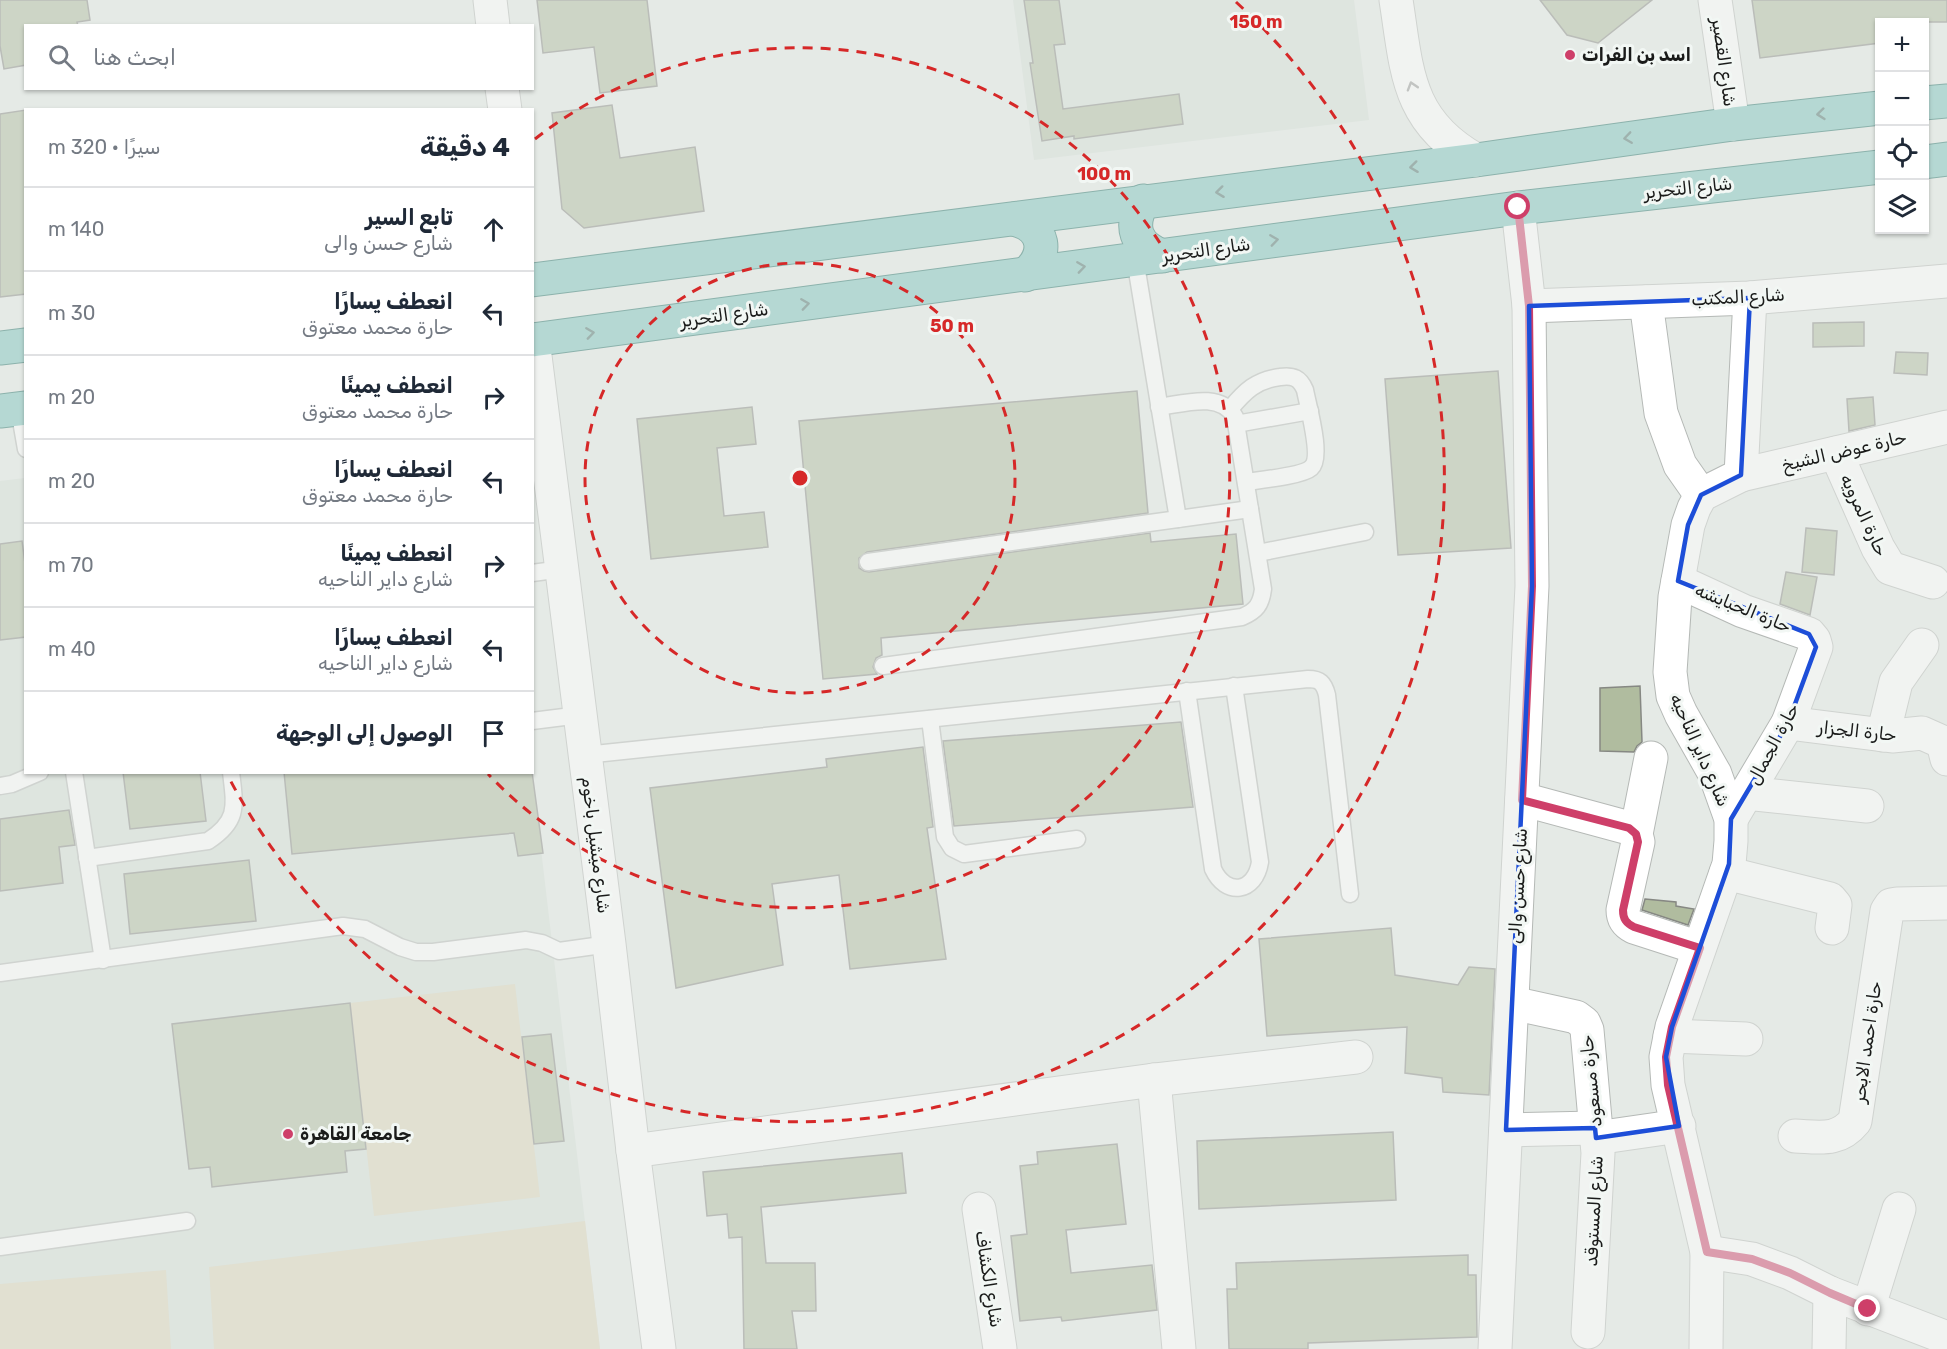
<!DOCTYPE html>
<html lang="ar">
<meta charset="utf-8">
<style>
:root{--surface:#fff;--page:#f2f2f3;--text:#1f2937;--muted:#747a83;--line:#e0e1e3}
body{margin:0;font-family:Rubik,"Noto Naskh Arabic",sans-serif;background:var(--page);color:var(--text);direction:rtl}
.controls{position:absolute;right:18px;top:18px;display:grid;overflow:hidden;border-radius:0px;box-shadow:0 2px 4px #0004}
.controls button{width:54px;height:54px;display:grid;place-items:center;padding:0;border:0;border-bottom:2px solid var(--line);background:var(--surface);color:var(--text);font:30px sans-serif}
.stop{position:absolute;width:18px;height:18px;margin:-14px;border:4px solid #ce3f69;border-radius:50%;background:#fff}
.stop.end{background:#ce3f69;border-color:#fff;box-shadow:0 2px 6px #0008}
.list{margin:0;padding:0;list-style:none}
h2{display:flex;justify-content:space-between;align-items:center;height:78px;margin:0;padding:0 24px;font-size:26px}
h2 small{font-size:20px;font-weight:400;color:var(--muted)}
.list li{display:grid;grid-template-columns:39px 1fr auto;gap:18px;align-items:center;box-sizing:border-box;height:84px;padding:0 24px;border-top:2px solid var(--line)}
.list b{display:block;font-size:22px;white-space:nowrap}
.list p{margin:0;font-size:20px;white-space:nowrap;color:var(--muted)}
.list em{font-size:20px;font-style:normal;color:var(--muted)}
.icon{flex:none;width:33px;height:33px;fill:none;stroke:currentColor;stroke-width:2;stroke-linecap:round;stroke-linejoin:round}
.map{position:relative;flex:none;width:1947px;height:1349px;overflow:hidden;direction:ltr}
.search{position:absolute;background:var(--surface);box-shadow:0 2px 4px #0004;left:24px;top:24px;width:510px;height:66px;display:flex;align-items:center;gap:15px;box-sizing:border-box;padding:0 21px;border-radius:0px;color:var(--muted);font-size:22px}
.panel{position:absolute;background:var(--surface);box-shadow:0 2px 4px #0004;left:24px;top:108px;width:510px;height:666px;border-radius:0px;direction:rtl}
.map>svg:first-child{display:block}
.built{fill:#d4e0d8}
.green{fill:#dbd4b9}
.building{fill:#b0bc9f;stroke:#868883;stroke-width:1.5}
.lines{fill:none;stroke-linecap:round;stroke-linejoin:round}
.service-casing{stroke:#b5b9b6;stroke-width:19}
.minor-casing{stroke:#b5b9b6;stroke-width:35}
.primary-casing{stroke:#207067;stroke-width:35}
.service{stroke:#fff;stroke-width:16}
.minor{stroke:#fff;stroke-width:33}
.primary{stroke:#7bc4bc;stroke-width:33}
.oneway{stroke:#989898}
.oneway2{stroke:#4a706b}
.route{stroke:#ce3f69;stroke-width:8}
.marked{fill:none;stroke:#1d4ed8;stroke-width:4.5;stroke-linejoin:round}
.ring{fill:none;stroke:#d62828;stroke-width:3;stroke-dasharray:10 8}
.poi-dot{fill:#ce3f69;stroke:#f2f7f4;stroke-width:2}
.labels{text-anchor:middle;stroke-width:6;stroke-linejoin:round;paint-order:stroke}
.poi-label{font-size:18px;font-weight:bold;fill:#1a1b1a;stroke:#f2f7f4;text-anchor:start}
.street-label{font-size:18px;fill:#1a1b1a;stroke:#f2f7f4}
.centre{fill:#d62828;stroke:#f2f7f4;stroke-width:3}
.ring-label{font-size:18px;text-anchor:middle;font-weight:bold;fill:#d62828;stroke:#f2f7f4;stroke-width:6;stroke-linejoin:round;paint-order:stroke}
</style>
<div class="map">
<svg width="1947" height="1349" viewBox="0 0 1947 1349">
<rect width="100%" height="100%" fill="#e5eae6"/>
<g class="built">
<polygon points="1013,0 1354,0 1369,120 1034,160"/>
<polygon points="25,478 26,772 532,773 600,1349 0,1349 0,481"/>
</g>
<g class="green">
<polygon points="515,984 540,1197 374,1216 350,1003"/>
<polygon points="585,1221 600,1349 214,1349 209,1267"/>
<polygon points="166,1270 171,1349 0,1349 0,1284"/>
</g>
<g class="building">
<polygon points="0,0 87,0 90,20 77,22 78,26 26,26 26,65 4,69 0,46"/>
<polygon points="537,0 647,0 657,86 600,93 594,47 543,53"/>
<polygon points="1024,0 1059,0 1065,44 1054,45 1063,109 1179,94 1183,124 1074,139 1074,136 1042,141 1030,63 1033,63"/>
<polygon points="1540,0 1652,0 1598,43 1567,35"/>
<polygon points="1752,0 1947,0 1947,22 1880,22 1880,43 1760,58"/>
<polygon points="612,105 620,158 695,147 704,211 584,228 562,209 552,113"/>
<polygon points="26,110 26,294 0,297 0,114"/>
<polygon points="1864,322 1864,346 1813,347 1813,323"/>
<polygon points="1896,352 1928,353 1927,375 1894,373"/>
<polygon points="1498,371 1511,548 1398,555 1385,379"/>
<polygon points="1137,391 1148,513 867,552 859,558 859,568 864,571 869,572 1150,533 1151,542 1236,534 1243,604 881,638 882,655 876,658 873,667 877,674 823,679 799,421"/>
<polygon points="1873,397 1875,425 1849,431 1847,399"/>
<polygon points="752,407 756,444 717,448 724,516 764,512 768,547 651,559 637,419"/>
<polygon points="1806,528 1837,531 1834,575 1802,572"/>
<polygon points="22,541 26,571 26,637 0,640 0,544"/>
<polygon points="1786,572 1817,577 1810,615 1780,604"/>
<polygon points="1640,686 1642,742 1637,746 1634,752 1600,751 1600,688"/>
<polygon points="1181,722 1193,807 954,826 943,741"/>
<polygon points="923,747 933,827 927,828 946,959 850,969 839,875 772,884 783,965 676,988 650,788 827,767 826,759"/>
<polygon points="123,772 200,772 206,821 130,829"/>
<polygon points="284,772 532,772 543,853 518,856 514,833 292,854"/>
<polygon points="69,810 75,845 59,847 63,883 0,891 0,819"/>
<polygon points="249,860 256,921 130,934 124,874"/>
<polygon points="1645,899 1676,902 1676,906 1694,909 1688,925 1642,910"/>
<polygon points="1391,928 1395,975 1458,985 1469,967 1495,969 1489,1095 1443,1092 1442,1078 1405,1073 1407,1027 1267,1036 1259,939"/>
<polygon points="350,1003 366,1149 345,1151 347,1172 212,1187 210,1167 189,1169 172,1024"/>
<polygon points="551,1034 564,1141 534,1144 522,1037"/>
<polygon points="1393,1132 1396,1200 1199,1209 1197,1141"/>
<polygon points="1117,1144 1126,1224 1066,1230 1071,1273 1152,1265 1157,1310 1062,1321 1061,1317 1020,1321 1011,1236 1027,1234 1020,1166 1038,1164 1037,1152"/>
<polygon points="902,1153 906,1193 761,1207 766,1263 815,1263 816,1311 792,1311 797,1349 744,1349 742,1237 729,1238 727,1214 707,1216 703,1172"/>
<polygon points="1468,1255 1468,1275 1476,1275 1477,1337 1308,1343 1308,1349 1229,1349 1227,1289 1237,1289 1236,1263"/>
</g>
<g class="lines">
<g class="service-casing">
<g id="service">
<polyline points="1135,259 1178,519"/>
<polyline points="19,409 26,449"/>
<path d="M1230,409c15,-18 26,-29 50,-32 13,-2 20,1 25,13 3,16 18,68 6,78 -9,8 -52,12 -65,14"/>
<polyline points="1236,424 1310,411"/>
<polyline points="1258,553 1365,532"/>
<polyline points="868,562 1250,509"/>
<polyline points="532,573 562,569"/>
<path d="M883,666l359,-49c14,-6 19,-12 21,-28l-28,-172c-15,-26 -52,-13 -76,-10"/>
<path d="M1187,691l26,178c13,28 42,24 47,-7l-26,-176"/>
<polyline points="930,719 945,837 952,848 964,854 1077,839"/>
<polyline points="532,721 580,715"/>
<path d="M585,755l723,-76c12,0 16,4 19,16l23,199"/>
<polyline points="74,772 103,960"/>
<polyline points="0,786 12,784 40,772"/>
<path d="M87,858l121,-17c31,-20 27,-35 23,-69"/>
<polyline points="0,973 343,926 365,929 400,947 416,952 433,952 526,940 542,943 559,951 609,944"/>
<polyline points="0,1247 187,1221"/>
</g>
</g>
<g class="minor-casing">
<g id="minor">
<polyline points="490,0 493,26"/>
<path d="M1396,0c11,70 10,121 80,160"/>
<polyline points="1715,0 1733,124"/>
<polyline points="502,88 505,110"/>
<polyline points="1646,302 1661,413 1680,465 1701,495"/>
<polyline points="1529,306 1750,298 1947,281"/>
<polyline points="533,340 609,944 633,1151 659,1349"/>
<polyline points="1836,453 1878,548 1890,568 1933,582"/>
<polyline points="1741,475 1947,427"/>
<polyline points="1678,581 1743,611 1809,634 1814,640 1816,647 1788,723 1731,819"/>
<polyline points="1788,723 1892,736 1922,733 1940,741 1944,747 1947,759"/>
<polyline points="1883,735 1896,682 1922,645"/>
<polyline points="1746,793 1867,806"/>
<path d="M1522,799l107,29 7,6 2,8 -15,68c0,9 3,13 11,17l65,21"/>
<polyline points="1636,834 1651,758"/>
<polyline points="1726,873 1830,899 1835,905 1832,928"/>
<polyline points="1512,1003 1576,1017 1584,1023 1587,1030 1598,1153 1588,1332"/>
<polyline points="1670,1036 1746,1039"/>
<polyline points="1154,1080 1179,1349"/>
<polyline points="1506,1130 1595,1128"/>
<path d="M1795,1136c25,1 43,6 60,-15l32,-210 4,-6 6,-1 50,-1"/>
<polyline points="1596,1138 1679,1126"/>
<polyline points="633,1151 1154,1080 1356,1057"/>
<polyline points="979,1209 1000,1349"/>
<polyline points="1707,1252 1752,1259 1790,1273 1830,1293 1947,1338"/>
<polyline points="1868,1309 1899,1209"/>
<polyline points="1495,1349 1532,586 1529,306 1518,208"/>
<polyline points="1706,1349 1707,1252 1668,1085 1666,1057 1672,1027 1729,864 1731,841 1731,819 1715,774 1681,714 1673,696 1670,672 1675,597 1688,525 1694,508 1701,495 1741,475 1750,298"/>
<polyline points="1829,1349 1830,1293"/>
</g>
</g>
<g class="primary-casing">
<g id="primary">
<polyline points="1924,103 1947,101"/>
<polyline points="1924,162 1947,159"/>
<path d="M1143,201c-14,26 -8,44 19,55"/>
<path d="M1014,219c31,8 36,35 11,56"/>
<polyline points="532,280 1476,160 1733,124 1880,108"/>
<polyline points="532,340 1518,208 1880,167"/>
<polyline points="0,348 26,345"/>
<polyline points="0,411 26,408"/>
</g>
</g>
<use href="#service" class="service"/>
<use href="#minor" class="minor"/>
<use href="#primary" class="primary"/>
</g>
<defs><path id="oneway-chevron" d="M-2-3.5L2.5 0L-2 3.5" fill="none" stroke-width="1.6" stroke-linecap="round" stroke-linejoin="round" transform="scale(1.5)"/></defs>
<use class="oneway" href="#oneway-chevron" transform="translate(1412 86) rotate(-107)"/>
<g class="oneway2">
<use href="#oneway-chevron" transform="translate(1821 114) rotate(174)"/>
<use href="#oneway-chevron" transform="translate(1628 138) rotate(172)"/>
<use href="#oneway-chevron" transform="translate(1414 167) rotate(173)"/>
<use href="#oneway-chevron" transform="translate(1220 192) rotate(173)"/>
<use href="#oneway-chevron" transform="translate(1274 240) rotate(-8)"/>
<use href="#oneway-chevron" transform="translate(1081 267) rotate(-8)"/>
<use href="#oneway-chevron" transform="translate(805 304) rotate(-8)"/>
<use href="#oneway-chevron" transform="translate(590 333) rotate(-8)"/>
</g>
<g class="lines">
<path class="route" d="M1518,207l11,99 3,280 -10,214 107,28 7,6 2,8 -15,68c0,9 3,13 11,17l66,21 -28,79 -6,30 2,28 39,167 45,7 38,14 40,20 38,16"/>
</g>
<path d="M0 0H1947V1349H0ZM1750,298l-9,177 -40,20 -13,30 -10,56 131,53 7,13 -28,76 -57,96 -2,45 -57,163 -6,30 13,69 -83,12 -1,-10 -89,2 26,-544 -3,-280z" fill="#e5eae6" fill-opacity=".55" fill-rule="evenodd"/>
<path class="marked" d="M1750,298l-9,177 -40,20 -13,30 -10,56 131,53 7,13 -28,76 -57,96 -2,45 -57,163 -6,30 13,69 -83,12 -1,-10 -89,2 26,-544 -3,-280z"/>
<g class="ring">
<circle cx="800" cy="478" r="215"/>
<path d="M535 139A430 430 0 1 1 488 774"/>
<path d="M1236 2A645 645 0 1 1 228 776"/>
</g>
<g class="poi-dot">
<circle cx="1570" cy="55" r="6"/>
<circle cx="288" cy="1134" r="6"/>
</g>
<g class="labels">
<g class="poi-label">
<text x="1582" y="61">اسد بن الفرات</text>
<text x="300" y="1140">جامعة القاهرة</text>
</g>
<g class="street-label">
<text transform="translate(1724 62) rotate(82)" y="6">شارع القصير</text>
<text transform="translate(1688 188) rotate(-6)" y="6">شارع التحرير</text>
<text transform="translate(1206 250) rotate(-8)" y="6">شارع التحرير</text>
<text transform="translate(1738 297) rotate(-3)" y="6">شارع المكتب</text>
<text transform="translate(724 315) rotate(-8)" y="6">شارع التحرير</text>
<text transform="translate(1844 451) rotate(-13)" y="6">حارة عوض الشيخ</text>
<text transform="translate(1864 515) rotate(65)" y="6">حارة المرويه</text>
<text transform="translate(1743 608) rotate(22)" y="6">حارة الحبايشه</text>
<text transform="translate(1857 731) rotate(6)" y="6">حارة الجزار</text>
<text transform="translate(1773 744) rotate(-62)" y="6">حارة الجمال</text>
<text transform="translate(1700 750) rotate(66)" y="6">شارع داير الناحيه</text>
<text transform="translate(596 845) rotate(83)" y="6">شارع ميشيل باخوم</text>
<text transform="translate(1518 886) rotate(-87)" y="6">شارع حسن والى</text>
<text transform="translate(1867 1042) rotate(-82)" y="6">حارة احمد الابحر</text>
<text transform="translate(1591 1081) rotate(-96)" y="6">حارة مسعود</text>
<text transform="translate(1594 1211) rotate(-87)" y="6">شارع المستوقد</text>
<text transform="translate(989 1279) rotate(81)" y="6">شارع الكشاف</text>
</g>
</g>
<circle cx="800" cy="478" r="9" class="centre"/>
<g class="ring-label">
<text x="1256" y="28">150 m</text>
<text x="1104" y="180">100 m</text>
<text x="952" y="332">50 m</text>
</g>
</svg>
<div class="controls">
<button>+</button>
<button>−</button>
<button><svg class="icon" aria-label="locate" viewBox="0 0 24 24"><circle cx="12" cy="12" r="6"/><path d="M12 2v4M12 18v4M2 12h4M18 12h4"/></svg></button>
<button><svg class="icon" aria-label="layers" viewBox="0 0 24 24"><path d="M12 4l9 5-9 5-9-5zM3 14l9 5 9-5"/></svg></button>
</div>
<div class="stop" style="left:1518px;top:207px"></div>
<div class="stop end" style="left:1868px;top:1309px"></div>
<div class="search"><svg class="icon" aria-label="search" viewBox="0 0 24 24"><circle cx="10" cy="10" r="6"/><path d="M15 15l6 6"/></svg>ابحث هنا</div>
<section class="panel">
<h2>4 دقيقة<small>سيرًا · 320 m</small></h2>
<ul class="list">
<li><svg class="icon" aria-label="ahead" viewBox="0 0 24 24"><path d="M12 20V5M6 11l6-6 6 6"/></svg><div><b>تابع السير</b><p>شارع حسن والى</p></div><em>140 m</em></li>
<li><svg class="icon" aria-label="left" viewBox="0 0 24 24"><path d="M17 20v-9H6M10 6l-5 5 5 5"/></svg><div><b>انعطف يسارًا</b><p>حارة محمد معتوق</p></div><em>30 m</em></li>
<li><svg class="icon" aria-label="right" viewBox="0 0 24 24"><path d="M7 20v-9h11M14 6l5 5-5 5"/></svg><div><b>انعطف يمينًا</b><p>حارة محمد معتوق</p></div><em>20 m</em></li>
<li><svg class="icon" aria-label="left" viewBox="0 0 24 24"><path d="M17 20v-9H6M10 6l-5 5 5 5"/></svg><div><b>انعطف يسارًا</b><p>حارة محمد معتوق</p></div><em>20 m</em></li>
<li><svg class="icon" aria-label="right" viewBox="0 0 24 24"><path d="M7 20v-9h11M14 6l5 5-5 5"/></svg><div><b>انعطف يمينًا</b><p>شارع داير الناحيه</p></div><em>70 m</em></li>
<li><svg class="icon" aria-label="left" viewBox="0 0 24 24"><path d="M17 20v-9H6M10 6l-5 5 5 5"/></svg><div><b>انعطف يسارًا</b><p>شارع داير الناحيه</p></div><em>40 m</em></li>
<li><svg class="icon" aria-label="arrive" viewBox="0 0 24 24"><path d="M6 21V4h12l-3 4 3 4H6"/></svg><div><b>الوصول إلى الوجهة</b></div></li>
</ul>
</section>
</div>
